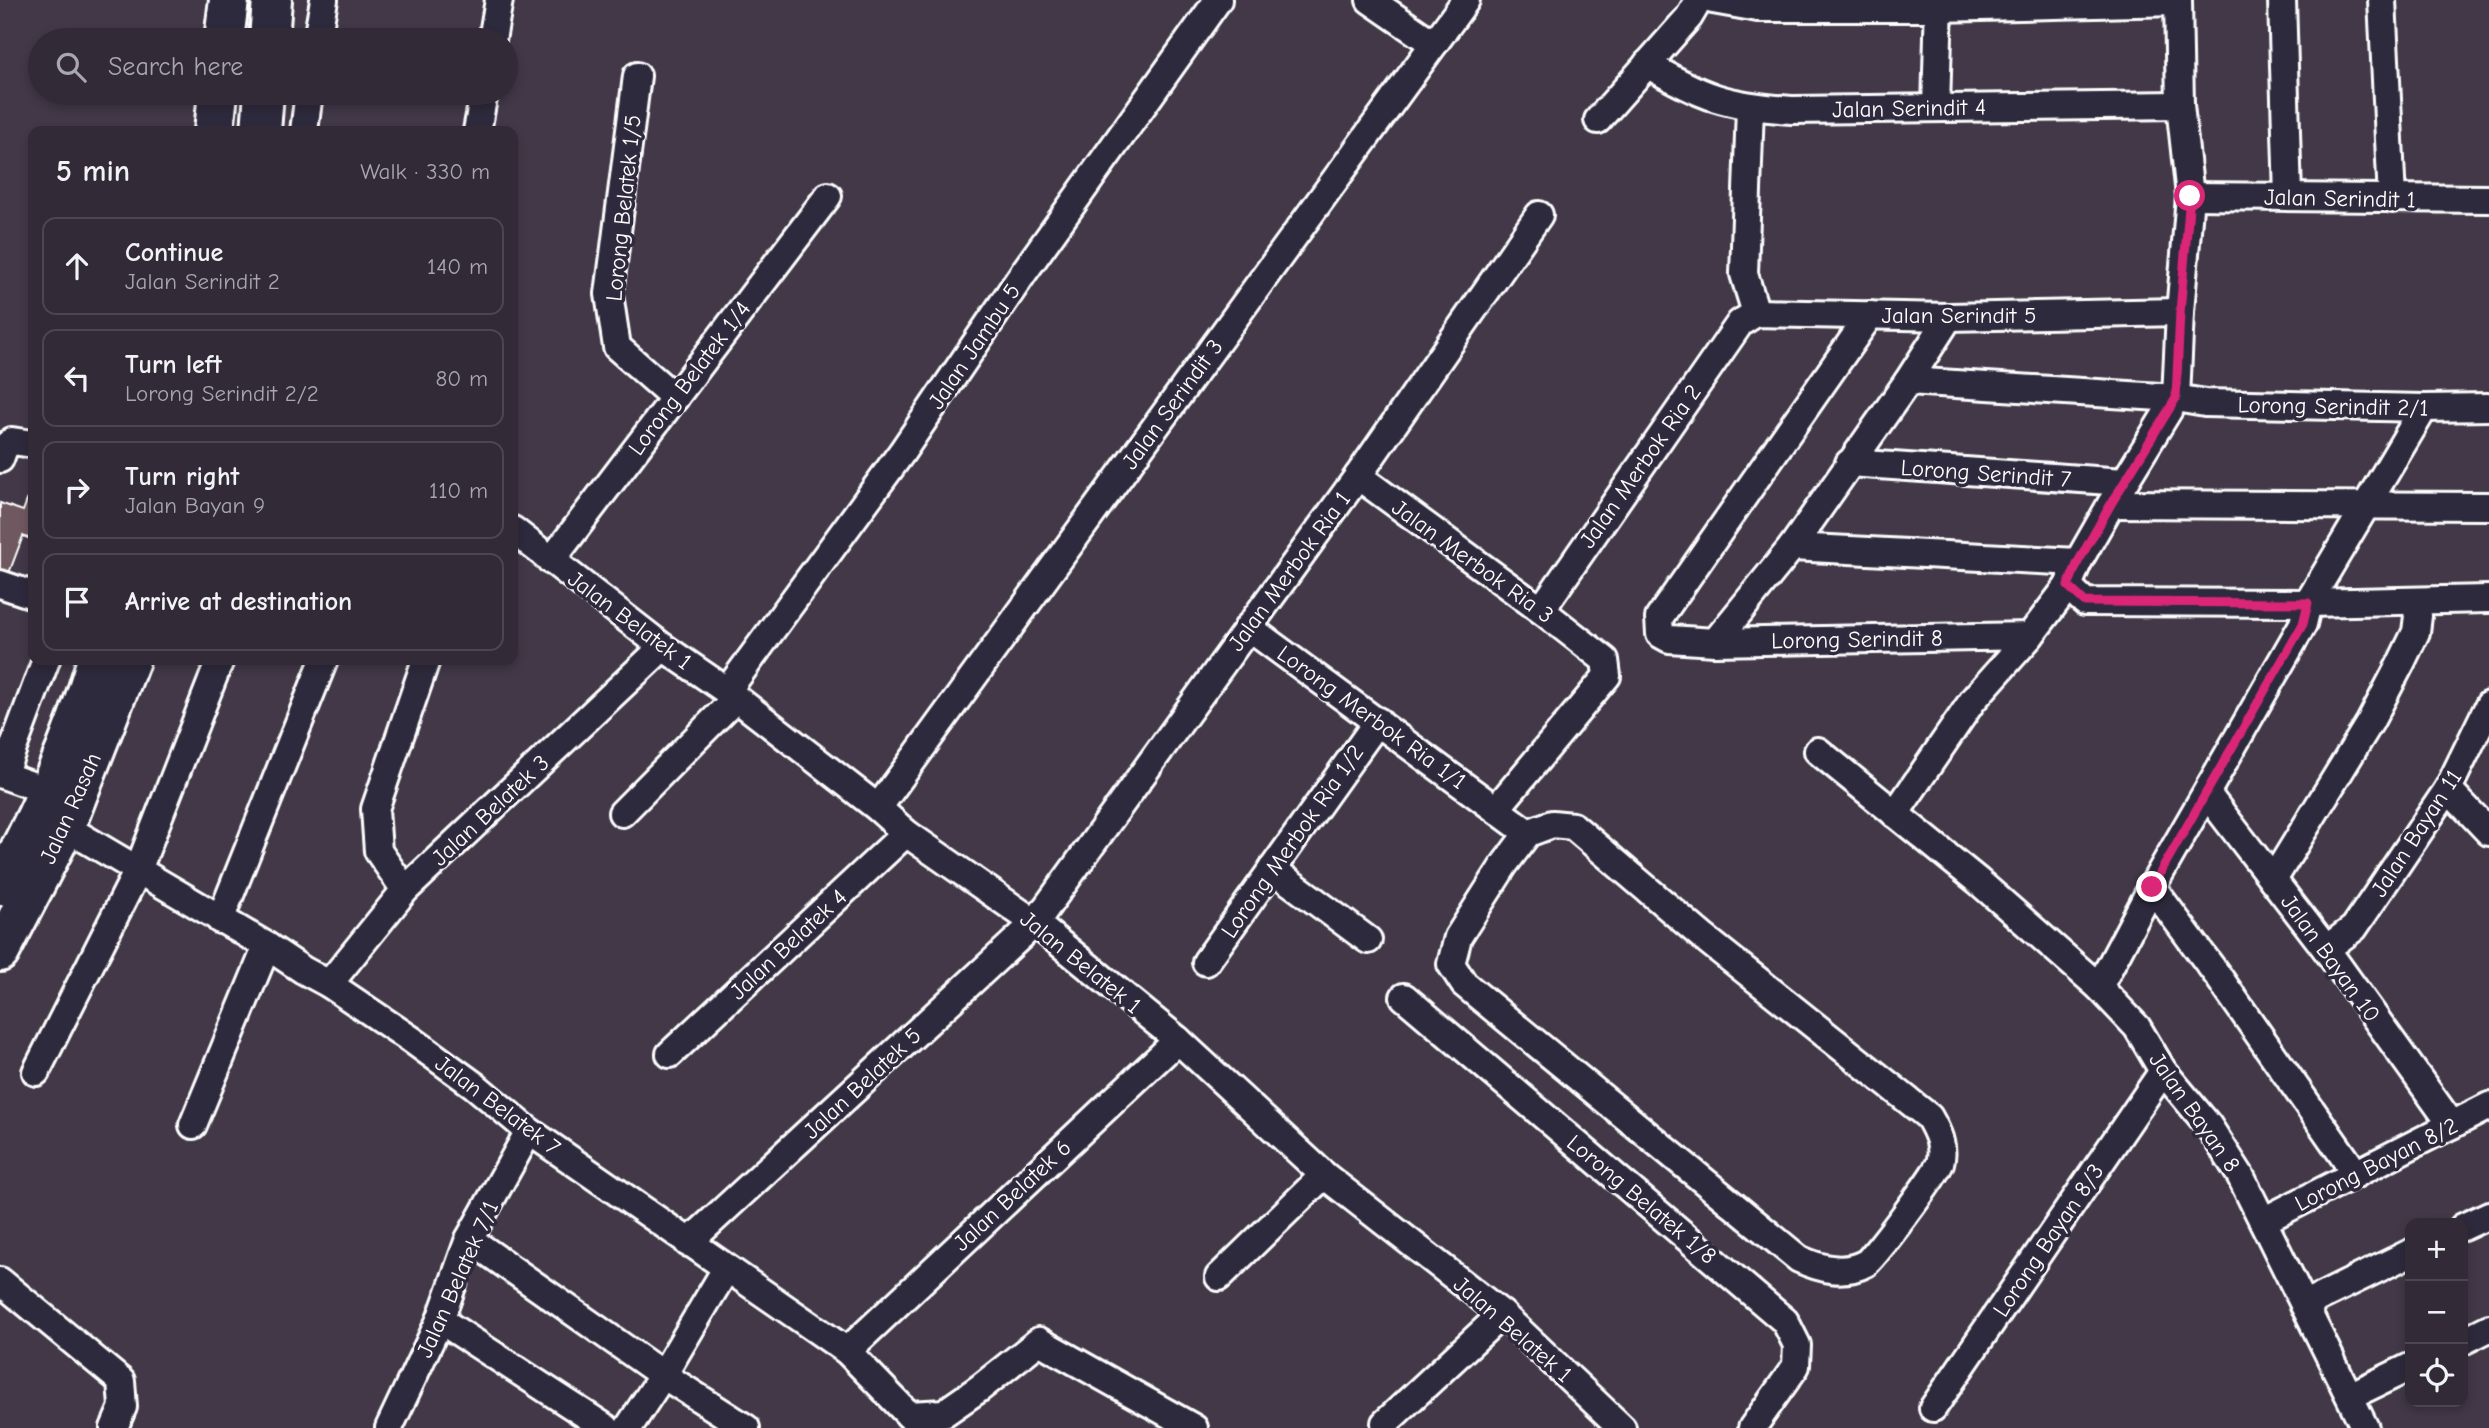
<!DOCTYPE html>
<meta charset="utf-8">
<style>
:root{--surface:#322a36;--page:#3d3642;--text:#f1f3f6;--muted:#a8a7ad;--line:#4d4651}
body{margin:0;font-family:"Comic Neue",sans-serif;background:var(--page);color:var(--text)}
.controls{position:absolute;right:21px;bottom:21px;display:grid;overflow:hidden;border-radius:14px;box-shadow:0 4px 10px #0003}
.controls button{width:63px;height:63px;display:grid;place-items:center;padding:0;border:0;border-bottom:2px solid var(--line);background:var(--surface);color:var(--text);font:35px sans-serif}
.stop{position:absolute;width:21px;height:21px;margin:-16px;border:5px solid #db2777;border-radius:50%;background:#fff}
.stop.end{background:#db2777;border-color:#fff;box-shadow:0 2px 7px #0008}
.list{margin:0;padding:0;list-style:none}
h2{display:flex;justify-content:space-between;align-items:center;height:91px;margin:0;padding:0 28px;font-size:30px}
h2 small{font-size:23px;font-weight:400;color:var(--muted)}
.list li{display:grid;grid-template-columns:46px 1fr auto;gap:21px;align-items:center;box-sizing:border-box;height:98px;margin:0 14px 14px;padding:0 14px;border:2px solid var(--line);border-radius:14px}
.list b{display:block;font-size:26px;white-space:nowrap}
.list p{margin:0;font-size:23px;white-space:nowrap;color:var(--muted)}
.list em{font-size:23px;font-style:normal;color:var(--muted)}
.icon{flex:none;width:38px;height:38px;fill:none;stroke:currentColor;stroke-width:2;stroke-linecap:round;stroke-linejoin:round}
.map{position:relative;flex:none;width:2489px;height:1428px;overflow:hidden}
.search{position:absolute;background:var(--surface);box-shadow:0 4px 10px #0003;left:28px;top:28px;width:490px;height:77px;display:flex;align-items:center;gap:18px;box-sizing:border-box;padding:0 24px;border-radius:38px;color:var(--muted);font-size:26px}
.panel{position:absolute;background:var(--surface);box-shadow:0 4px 10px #0003;left:28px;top:126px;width:490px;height:539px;border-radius:14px}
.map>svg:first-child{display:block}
.building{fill:#705960;stroke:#fff;stroke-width:2}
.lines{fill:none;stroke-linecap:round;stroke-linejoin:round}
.minor-casing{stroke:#fff;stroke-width:32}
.highway-casing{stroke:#fff;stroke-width:44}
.minor{stroke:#2f2a3d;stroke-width:26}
.highway{stroke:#2f2a3d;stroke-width:38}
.route{stroke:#db2777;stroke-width:9}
.labels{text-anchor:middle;stroke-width:7;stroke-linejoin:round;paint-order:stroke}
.street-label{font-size:23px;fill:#fff;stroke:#2f2a3d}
</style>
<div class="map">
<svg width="2489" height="1428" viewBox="0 0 2489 1428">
<rect width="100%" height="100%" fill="#423848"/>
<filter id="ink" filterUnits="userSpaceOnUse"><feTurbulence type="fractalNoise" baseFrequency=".0143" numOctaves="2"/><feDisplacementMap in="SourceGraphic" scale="14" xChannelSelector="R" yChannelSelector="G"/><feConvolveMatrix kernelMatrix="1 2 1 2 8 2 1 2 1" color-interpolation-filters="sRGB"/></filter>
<g filter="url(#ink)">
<polygon class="building" points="33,484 33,540 23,536 6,581 0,579 0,503 23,511"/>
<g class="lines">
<g class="minor-casing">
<g id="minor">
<polyline points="1370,0 1434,44"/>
<polyline points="1713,0 1758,8 1939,8 2177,2"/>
<polyline points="2282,0 2288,197"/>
<polyline points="2382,0 2392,199"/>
<polyline points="317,40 324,0"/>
<polyline points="492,40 499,0"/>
<path d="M1647,64c54,33 81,42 145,46l388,-5"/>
<polyline points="637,76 609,294 617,347 675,398"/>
<polyline points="1750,107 1744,274 1756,313"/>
<polyline points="1936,108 1939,0"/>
<polyline points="1598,120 1689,17 1699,0"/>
<polyline points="304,131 309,93"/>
<polyline points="477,131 484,93"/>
<polyline points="2190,196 2489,199"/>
<polyline points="1949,317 1908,381 1792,547 1715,642 2030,636"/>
<polyline points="1908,381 2176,398 2205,403 2424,408 2489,407"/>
<polyline points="0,459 4,448 12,441 33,444"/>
<polyline points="1849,463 2124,482"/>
<polyline points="1358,476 1541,610 1605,660 1607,676 1496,809"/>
<polyline points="2111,504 2489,506"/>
<polyline points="513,530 663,647 727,691 878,808 906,833 1035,923 1178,1040 1324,1175 1502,1314 1622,1428"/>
<polyline points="1792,547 2078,562"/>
<polyline points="551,561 828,196"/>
<polyline points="0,584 33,595"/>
<polyline points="2068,586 2085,602 2308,603 2489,599"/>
<polyline points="1541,610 1740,323 1756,313 1949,317 2180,312"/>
<polyline points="1248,627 1528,833"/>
<polyline points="1715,642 1669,639 1660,634 1659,618 1870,315"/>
<polyline points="727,691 902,452 1024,272 1218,0"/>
<polyline points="1818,751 1978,881 2099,987 2137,1027 2163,1071 2208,1125 2240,1175 2365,1428"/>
<polyline points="0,774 48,791"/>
<polyline points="3,775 46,660"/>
<polyline points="2448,789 2489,832"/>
<polyline points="2207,794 2326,949 2452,1125"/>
<polyline points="878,808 1466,0"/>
<polyline points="622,813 736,698"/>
<polyline points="1895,814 1973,700 2030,636 2068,586 2078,562 2111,504 2176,398 2180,312 2190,196 2180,105 2178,0"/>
<path d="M1552,824l21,2 129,110 227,181c8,14 16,30 11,46 -3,10 -67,96 -74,100 -22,12 -45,6 -67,-4l-335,-275 -13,-20 7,-27 46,-72 24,-32z"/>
<polyline points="65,827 267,946 303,970 329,984 412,1040 474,1085 529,1131 847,1351 909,1415"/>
<polyline points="1272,869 1368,940"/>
<polyline points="2273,880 2370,722 2401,663 2416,632 2418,616 2415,602"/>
<polyline points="2152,887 2218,976 2356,1174"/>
<polyline points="405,890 378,851 375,809 426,660"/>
<polyline points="220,920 324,660"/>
<polyline points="2326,949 2354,928 2448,789 2489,705"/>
<polyline points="1206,962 1378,721"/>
<polyline points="329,984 405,890 663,647"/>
<polyline points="2099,987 2152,887 2303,624 2308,603 2424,408"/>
<polyline points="1404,997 1785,1321 1797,1345 1796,1366 1752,1428"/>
<polyline points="670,1054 906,833"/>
<polyline points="36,1072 138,870 220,660"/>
<polyline points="193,1125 267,946"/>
<polyline points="2263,1221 2489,1106"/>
<polyline points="2463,1227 2489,1215"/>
<polyline points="469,1239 663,1375 746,1428"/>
<polyline points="688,1243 1035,923 1358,476 1539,215"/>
<polyline points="1219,1277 1324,1175"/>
<polyline points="0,1281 121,1381 123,1407 114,1428"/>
<polyline points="2304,1305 2410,1253"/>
<polyline points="440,1320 606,1428"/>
<polyline points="2463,1341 2489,1328"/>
<polyline points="847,1351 1178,1040"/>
<polyline points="2350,1396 2410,1367"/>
<polyline points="1933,1408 2163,1071"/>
<polyline points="909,1415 944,1413 980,1388 1039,1341 1194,1428"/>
<polyline points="1385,1423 1502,1314"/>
<polyline points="389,1428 440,1320 469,1239 529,1131"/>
<polyline points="628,1428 663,1375 726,1269"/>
</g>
</g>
<g class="highway-casing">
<g id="highway">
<polyline points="224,40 229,0"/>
<polyline points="269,40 272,0"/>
<polyline points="214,131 218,93"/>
<polyline points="261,131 264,93"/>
<path d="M0,886c40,-71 74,-148 97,-226"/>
<polyline points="0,952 65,827 130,660"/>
</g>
</g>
<use href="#minor" class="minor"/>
<use href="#highway" class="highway"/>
</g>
</g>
<g class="lines" filter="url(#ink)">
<polyline class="route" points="2152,887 2303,624 2308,603 2085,602 2068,586 2078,562 2111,504 2176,398 2180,312 2190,196"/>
</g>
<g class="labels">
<g class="street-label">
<text transform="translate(1909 108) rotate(-1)" y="8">Jalan Serindit 4</text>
<text transform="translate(2340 198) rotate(1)" y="8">Jalan Serindit 1</text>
<text transform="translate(623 208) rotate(-84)" y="8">Lorong Belatek 1/5</text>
<text x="1959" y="323">Jalan Serindit 5</text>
<text transform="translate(974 346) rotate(-56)" y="8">Jalan Jambu 5</text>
<text transform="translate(689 378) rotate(-53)" y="8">Lorong Belatek 1/4</text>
<text transform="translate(1172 404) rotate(-54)" y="8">Jalan Serindit 3</text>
<text transform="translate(2333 406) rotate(1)" y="8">Lorong Serindit 2/1</text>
<text transform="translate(1640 466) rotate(-55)" y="8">Jalan Merbok Ria 2</text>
<text transform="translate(1986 473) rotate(4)" y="8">Lorong Serindit 7</text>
<text transform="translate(1473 561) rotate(36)" y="8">Jalan Merbok Ria 3</text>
<text transform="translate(1289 571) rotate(-54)" y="8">Jalan Merbok Ria 1</text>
<text transform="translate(630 620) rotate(37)" y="8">Jalan Belatek 1</text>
<text transform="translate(1857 639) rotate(-1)" y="8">Lorong Serindit 8</text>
<text transform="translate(1372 717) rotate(36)" y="8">Lorong Merbok Ria 1/1</text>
<text transform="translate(70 808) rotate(-66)" y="8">Jalan Rasah</text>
<text transform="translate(490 810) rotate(-43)" y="8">Jalan Belatek 3</text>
<text transform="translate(2416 833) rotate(-57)" y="8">Jalan Bayan 11</text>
<text transform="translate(1292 841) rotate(-55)" y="8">Lorong Merbok Ria 1/2</text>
<text transform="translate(788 944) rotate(-43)" y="8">Jalan Belatek 4</text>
<text transform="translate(2331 958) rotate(54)" y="8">Jalan Bayan 10</text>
<text transform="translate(1081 962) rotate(39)" y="8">Jalan Belatek 1</text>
<text transform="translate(862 1083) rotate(-43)" y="8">Jalan Belatek 5</text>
<text transform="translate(498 1105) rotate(37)" y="8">Jalan Belatek 7</text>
<text transform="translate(2195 1112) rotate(55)" y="8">Jalan Bayan 8</text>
<text transform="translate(2376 1164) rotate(-27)" y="8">Lorong Bayan 8/2</text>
<text transform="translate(1012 1195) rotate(-43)" y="8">Jalan Belatek 6</text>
<text transform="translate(1642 1199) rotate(40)" y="8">Lorong Belatek 1/8</text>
<text transform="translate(2048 1240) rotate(-56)" y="8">Lorong Bayan 8/3</text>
<text transform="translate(457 1279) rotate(-66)" y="8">Jalan Belatek 7/1</text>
<text transform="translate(1513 1329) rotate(41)" y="8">Jalan Belatek 1</text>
</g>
</g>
</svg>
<div class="controls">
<button>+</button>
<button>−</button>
<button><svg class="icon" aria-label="locate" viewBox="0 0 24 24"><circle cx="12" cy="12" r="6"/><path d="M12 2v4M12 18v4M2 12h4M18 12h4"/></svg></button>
</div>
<div class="stop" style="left:2190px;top:196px"></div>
<div class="stop end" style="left:2152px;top:887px"></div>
<div class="search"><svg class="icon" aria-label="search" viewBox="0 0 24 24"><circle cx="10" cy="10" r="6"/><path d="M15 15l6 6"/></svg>Search here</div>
<section class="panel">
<h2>5 min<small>Walk · 330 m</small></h2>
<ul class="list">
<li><svg class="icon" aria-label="ahead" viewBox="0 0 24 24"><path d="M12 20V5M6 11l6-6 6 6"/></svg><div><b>Continue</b><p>Jalan Serindit 2</p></div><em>140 m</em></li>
<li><svg class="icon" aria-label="left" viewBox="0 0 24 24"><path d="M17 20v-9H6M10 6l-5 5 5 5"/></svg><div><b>Turn left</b><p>Lorong Serindit 2/2</p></div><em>80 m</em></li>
<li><svg class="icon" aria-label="right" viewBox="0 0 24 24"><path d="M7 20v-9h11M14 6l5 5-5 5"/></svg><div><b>Turn right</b><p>Jalan Bayan 9</p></div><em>110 m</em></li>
<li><svg class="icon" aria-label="arrive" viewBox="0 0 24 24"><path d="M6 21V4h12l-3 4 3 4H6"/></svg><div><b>Arrive at destination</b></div></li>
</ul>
</section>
</div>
